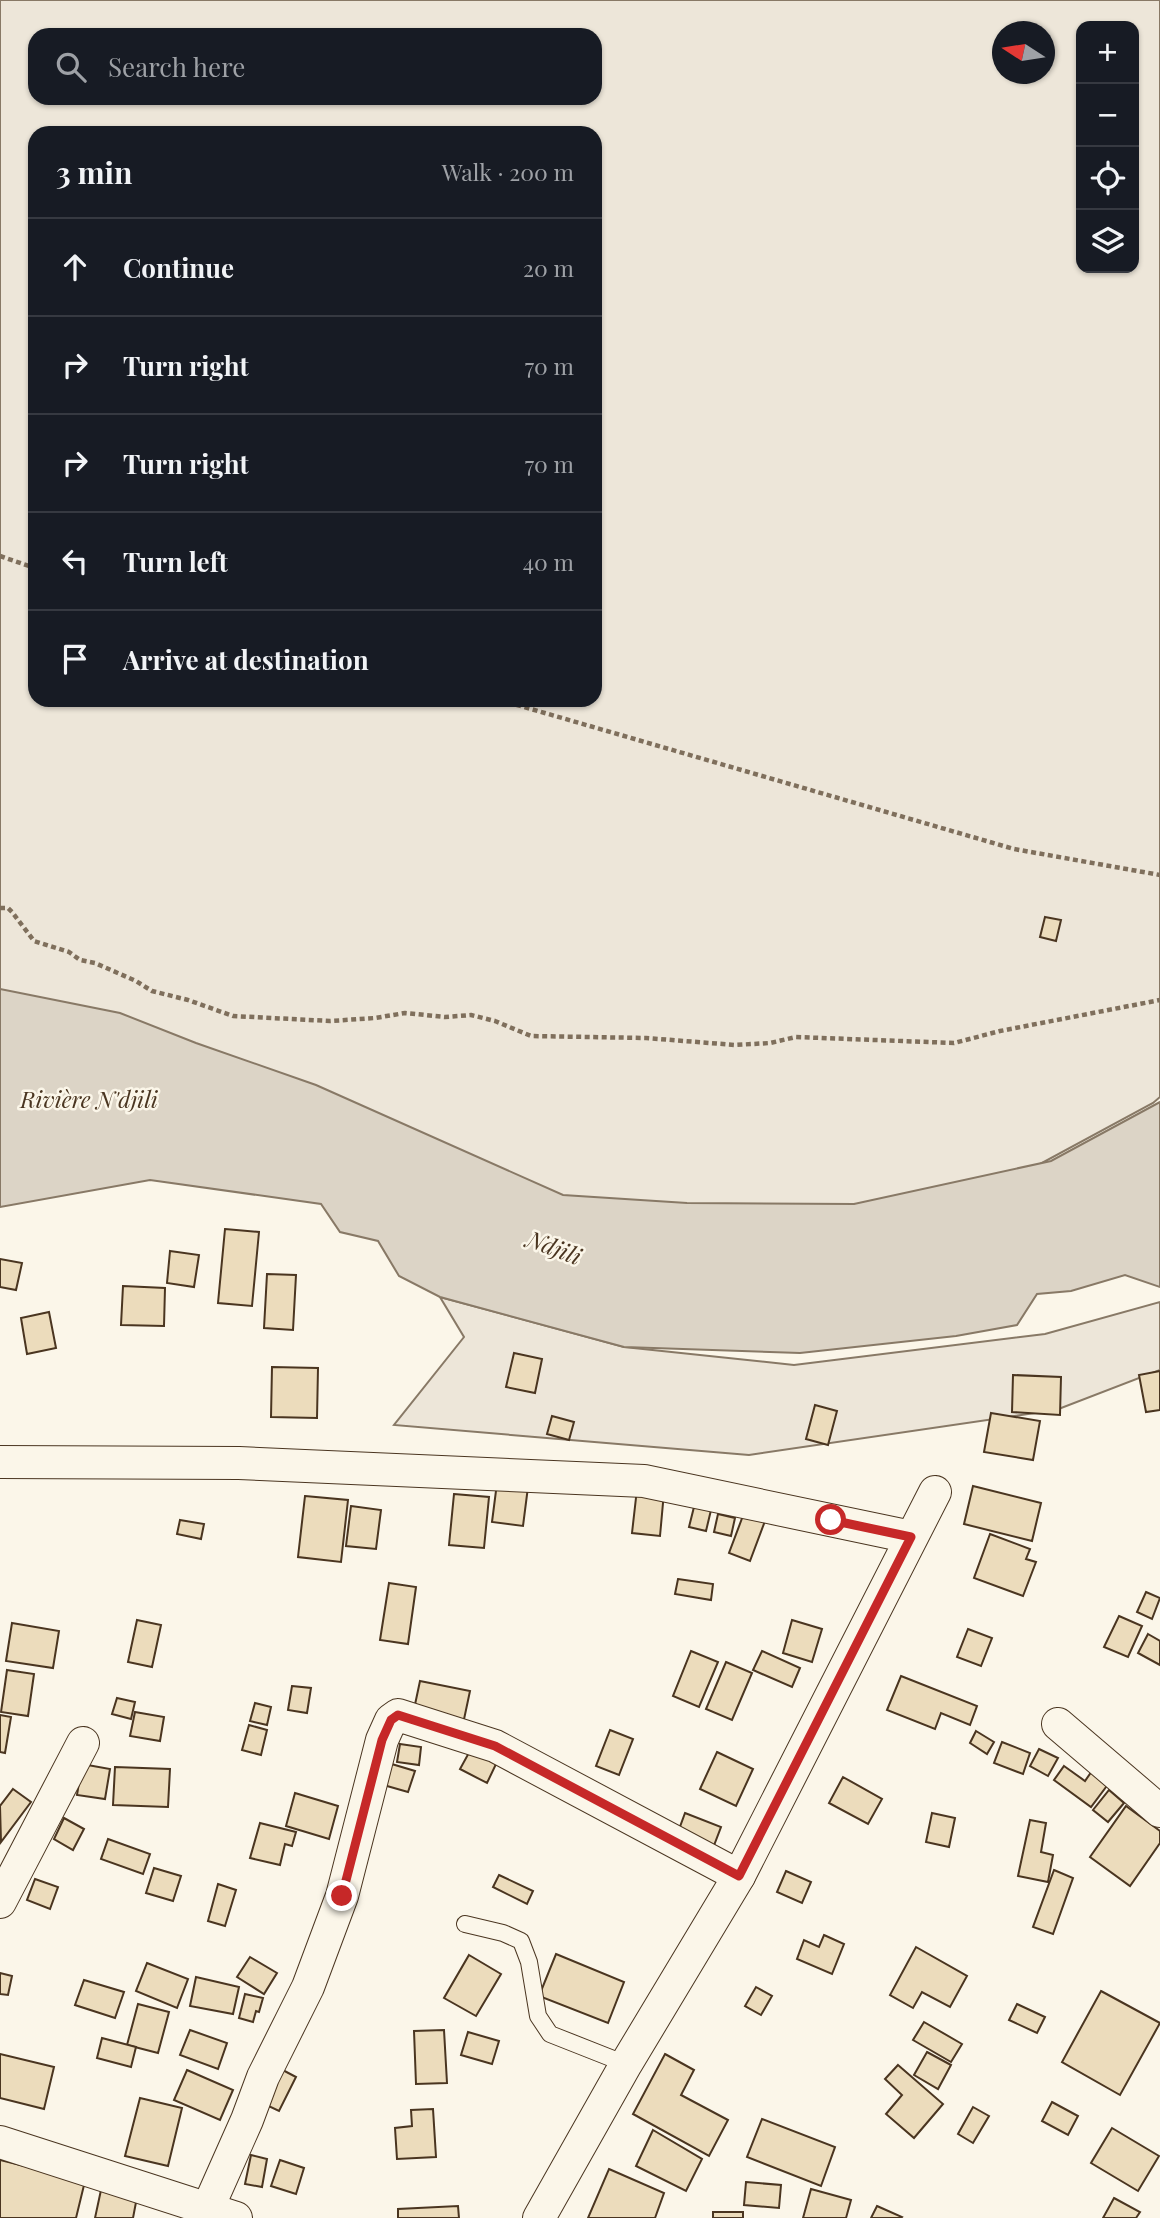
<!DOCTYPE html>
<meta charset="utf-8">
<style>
:root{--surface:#171b24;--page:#242831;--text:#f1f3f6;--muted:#9ea1a6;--line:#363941}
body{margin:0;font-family:"Playfair Display",serif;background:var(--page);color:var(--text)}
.controls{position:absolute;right:21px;top:21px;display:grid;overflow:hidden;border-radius:14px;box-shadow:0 2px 5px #0004}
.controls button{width:63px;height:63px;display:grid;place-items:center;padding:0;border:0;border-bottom:2px solid var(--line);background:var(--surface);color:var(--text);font:35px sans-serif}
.compass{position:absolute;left:992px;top:21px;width:63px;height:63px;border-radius:50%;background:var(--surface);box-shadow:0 2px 5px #0004;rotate:282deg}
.stop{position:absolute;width:21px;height:21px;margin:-16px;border:5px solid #c62828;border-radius:50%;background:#fff}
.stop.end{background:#c62828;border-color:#fff;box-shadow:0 2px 7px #0008}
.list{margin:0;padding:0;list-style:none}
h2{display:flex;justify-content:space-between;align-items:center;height:91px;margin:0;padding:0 28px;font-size:30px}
h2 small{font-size:23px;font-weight:400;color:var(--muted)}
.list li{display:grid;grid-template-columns:46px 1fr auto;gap:21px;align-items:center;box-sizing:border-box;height:98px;padding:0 28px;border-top:2px solid var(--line)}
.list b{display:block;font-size:26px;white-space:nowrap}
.list em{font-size:23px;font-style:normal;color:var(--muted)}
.icon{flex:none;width:38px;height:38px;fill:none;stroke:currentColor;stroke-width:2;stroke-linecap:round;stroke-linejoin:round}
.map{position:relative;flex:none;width:1160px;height:2218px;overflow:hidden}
.search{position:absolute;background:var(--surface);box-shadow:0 2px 5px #0004;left:28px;top:28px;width:574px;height:77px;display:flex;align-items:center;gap:18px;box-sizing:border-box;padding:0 24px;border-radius:21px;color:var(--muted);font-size:26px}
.panel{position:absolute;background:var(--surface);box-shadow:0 2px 5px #0004;left:28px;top:126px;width:574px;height:581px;border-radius:21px}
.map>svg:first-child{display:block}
.green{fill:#ede6d9;stroke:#887966;stroke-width:2;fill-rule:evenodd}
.water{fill:#dcd4c6;stroke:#887966;stroke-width:2}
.building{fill:#ecdcbc;stroke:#4a3520;stroke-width:2}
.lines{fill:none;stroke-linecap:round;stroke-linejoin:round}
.lane-casing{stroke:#4a3520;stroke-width:18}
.street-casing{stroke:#4a3520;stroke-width:34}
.path{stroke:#7f6f5c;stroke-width:4.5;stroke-dasharray:5 3.5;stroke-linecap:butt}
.lane{stroke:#fbf6e9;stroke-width:16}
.street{stroke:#fbf6e9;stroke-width:32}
.route{stroke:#c62828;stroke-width:9}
.labels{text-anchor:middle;stroke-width:5;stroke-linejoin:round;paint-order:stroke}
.water-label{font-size:23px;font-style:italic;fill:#4a3520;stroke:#fbf6e9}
</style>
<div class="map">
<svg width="1160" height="2218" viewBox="0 0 1160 2218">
<rect width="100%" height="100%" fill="#fbf6e9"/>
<g class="green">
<path d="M0,0h1160v1097l-7,6 -137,74 -198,44 -291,-10 -527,-199zM1081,26h53v242h-53zM1002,32h42v42h-42zM35,35h560v63h-560zM35,133h560v567h-560z"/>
<polygon points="440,1297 624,1347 794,1365 1045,1334 1160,1302 1160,1370 1056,1410 749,1455 394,1425 464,1337"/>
</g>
<polygon class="water" points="0,989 120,1013 196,1043 316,1085 563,1195 687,1203 854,1204 1051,1161 1160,1102 1160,1287 1125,1275 1071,1291 1037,1294 1017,1325 956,1336 800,1353 624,1347 440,1297 399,1276 378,1241 340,1232 321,1204 150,1180 0,1207"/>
<g class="building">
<polygon points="1045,917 1061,920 1056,941 1040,937"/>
<polygon points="225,1229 259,1232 252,1306 218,1303"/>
<polygon points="170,1251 199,1255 194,1287 167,1283"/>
<polygon points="0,1259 22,1263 16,1290 0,1287"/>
<polygon points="267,1274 296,1275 293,1330 264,1328"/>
<polygon points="123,1286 165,1288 164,1326 121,1325"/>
<polygon points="49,1312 56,1348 27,1354 21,1318"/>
<polygon points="514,1353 542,1359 535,1393 506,1387"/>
<polygon points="272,1367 318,1368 317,1418 271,1417"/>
<polygon points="1160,1371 1160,1410 1146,1412 1139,1375"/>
<polygon points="1013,1375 1061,1377 1060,1415 1012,1412"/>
<polygon points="815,1405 837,1411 828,1445 806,1439"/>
<polygon points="991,1413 1040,1421 1033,1460 984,1452"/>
<polygon points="552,1416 574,1422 569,1440 547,1434"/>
<polygon points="498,1475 529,1479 523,1526 492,1522"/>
<polygon points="973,1486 1041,1503 1032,1541 964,1524"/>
<polygon points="637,1489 664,1492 660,1536 632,1533"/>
<polygon points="454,1494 489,1497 484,1548 449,1545"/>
<polygon points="305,1496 348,1500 341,1562 298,1557"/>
<polygon points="351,1506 381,1510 376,1549 346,1546"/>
<polygon points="694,1507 711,1510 706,1531 689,1527"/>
<polygon points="744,1513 765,1521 750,1561 729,1553"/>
<polygon points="718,1514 735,1518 731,1536 714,1532"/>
<polygon points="180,1520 204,1524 201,1539 177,1534"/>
<polygon points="990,1534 1030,1549 1026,1559 1036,1562 1023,1596 974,1578"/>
<polygon points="678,1579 713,1584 711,1600 675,1594"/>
<polygon points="389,1583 416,1587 408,1644 380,1640"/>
<polygon points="1146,1592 1160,1598 1152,1619 1137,1612"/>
<polygon points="1119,1616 1142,1626 1128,1657 1104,1647"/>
<polygon points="137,1620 161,1625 152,1667 128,1662"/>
<polygon points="792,1620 822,1629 812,1662 783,1653"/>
<polygon points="12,1623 59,1631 53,1668 6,1661"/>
<polygon points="968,1629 992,1638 981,1666 957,1657"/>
<polygon points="1148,1634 1160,1641 1160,1665 1138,1653"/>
<polygon points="691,1651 718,1662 699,1707 673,1696"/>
<polygon points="762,1651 800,1668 792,1687 753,1670"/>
<polygon points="726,1662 752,1673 732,1720 706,1709"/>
<polygon points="7,1670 34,1674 28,1716 1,1712"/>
<polygon points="901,1676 977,1706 970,1725 941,1713 935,1729 887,1710"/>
<polygon points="420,1681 470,1691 463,1724 413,1714"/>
<polygon points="292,1686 311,1688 307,1713 288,1710"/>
<polygon points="117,1698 135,1702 131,1719 112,1714"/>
<polygon points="255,1703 271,1707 267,1725 250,1721"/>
<polygon points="135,1712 164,1717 160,1741 130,1736"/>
<polygon points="0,1715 11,1717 5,1753 0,1752"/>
<polygon points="249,1725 267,1730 261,1755 242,1750"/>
<polygon points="610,1730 633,1739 619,1775 596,1766"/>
<polygon points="976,1731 994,1742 987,1754 970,1743"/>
<polygon points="1002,1742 1030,1753 1023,1774 994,1763"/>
<polygon points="400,1744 421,1747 419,1765 397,1762"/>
<polygon points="471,1749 497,1762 487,1783 460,1769"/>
<polygon points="1039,1749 1058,1758 1048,1776 1030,1766"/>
<polygon points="717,1752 753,1769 736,1806 700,1789"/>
<polygon points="385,1762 415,1771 408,1792 380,1784"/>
<polygon points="82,1764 110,1769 105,1799 77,1795"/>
<polygon points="1064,1766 1085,1781 1092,1771 1109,1783 1091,1807 1054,1780"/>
<polygon points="115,1767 170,1769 168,1807 113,1805"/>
<polygon points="843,1777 882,1799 868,1824 829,1803"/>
<polygon points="13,1789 31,1802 1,1842 0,1806"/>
<polygon points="1109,1790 1124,1803 1108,1822 1093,1810"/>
<polygon points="295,1793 338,1806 329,1839 286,1826"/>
<polygon points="1126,1806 1160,1831 1160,1843 1130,1886 1090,1857"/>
<polygon points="685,1813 721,1827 713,1848 677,1835"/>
<polygon points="932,1813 955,1818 949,1847 926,1842"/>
<polygon points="64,1818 84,1829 73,1850 54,1839"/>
<polygon points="1030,1820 1046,1823 1041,1852 1053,1855 1048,1882 1018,1876"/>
<polygon points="260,1823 296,1832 292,1846 285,1844 280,1865 250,1858"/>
<polygon points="108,1839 150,1854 143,1874 101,1859"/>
<polygon points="154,1868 181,1876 173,1901 146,1893"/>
<polygon points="1054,1870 1073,1878 1053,1934 1033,1927"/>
<polygon points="786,1871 811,1882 802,1903 777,1892"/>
<polygon points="499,1875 533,1891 527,1904 493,1887"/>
<polygon points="35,1879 58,1887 50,1909 27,1900"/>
<polygon points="218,1884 236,1890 225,1926 208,1921"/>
<polygon points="824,1935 844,1944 832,1974 797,1959 804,1940 819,1947"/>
<polygon points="916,1947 967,1976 950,2007 922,1992 913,2008 890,1995"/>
<polygon points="556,1954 624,1982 608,2023 539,1996"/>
<polygon points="469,1955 501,1974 476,2016 444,1998"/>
<polygon points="250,1957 277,1973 264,1994 237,1977"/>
<polygon points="147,1963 188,1979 177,2008 136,1991"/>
<polygon points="0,1973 12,1976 8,1995 0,1994"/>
<polygon points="196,1977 239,1987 233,2014 190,2006"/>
<polygon points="84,1980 124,1992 115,2018 75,2005"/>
<polygon points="756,1987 772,1996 761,2015 745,2006"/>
<polygon points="1101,1991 1160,2023 1120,2095 1062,2062"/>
<polygon points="245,1994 263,1998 259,2012 256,2011 253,2022 239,2018"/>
<polygon points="138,2004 169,2012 158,2053 127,2045"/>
<polygon points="1017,2004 1045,2017 1037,2033 1009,2020"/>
<polygon points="924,2022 962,2044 951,2062 913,2040"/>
<polygon points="190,2030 227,2043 218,2069 180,2055"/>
<polygon points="444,2030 447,2083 416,2084 414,2031"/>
<polygon points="468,2032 499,2041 492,2064 461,2055"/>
<polygon points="102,2038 136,2047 131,2067 97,2058"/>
<polygon points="927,2052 951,2065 938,2089 914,2075"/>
<polygon points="0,2054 54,2067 44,2109 0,2098"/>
<polygon points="665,2054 694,2070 681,2095 728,2120 709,2156 633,2114"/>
<polygon points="898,2065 943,2104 914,2138 886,2114 902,2095 885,2079"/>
<polygon points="277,2067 296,2077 279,2111 260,2102"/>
<polygon points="187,2070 233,2090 220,2120 174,2100"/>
<polygon points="140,2098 182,2108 168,2166 125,2156"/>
<polygon points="1052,2102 1078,2116 1068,2135 1042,2121"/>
<polygon points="973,2107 989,2116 973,2143 958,2134"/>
<polygon points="433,2109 436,2157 397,2159 395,2128 412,2126 411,2110"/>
<polygon points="762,2119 835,2147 821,2186 747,2157"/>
<polygon points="1112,2128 1159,2156 1138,2191 1091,2163"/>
<polygon points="653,2130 702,2159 686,2191 636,2166"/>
<polygon points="251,2155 267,2159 262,2187 245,2184"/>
<polygon points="0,2160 85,2181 76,2218 0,2218"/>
<polygon points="280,2160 304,2168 296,2194 271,2186"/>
<polygon points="609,2169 664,2193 655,2218 588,2218"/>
<polygon points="746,2182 781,2185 779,2208 744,2205"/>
<polygon points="811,2189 851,2200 846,2218 803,2218"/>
<polygon points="101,2190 137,2197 133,2218 95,2218"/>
<polygon points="1114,2198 1140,2212 1136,2218 1103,2218"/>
<polygon points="458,2206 459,2218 398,2218 398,2209"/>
<polygon points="877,2206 902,2217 901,2218 871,2218"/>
<rect x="713" y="2212" width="30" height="6"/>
</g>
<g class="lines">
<g class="lane-casing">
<polyline id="lane" points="465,1924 503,1933 521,1941 529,1962 538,2016 550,2034 626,2064"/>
</g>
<g class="street-casing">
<g id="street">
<polyline points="0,1462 239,1463 644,1481 911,1537"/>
<polyline points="1058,1724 1160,1811"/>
<polyline points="0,1902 83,1743"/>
<polyline points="0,2142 236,2218"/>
<polyline points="207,2210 247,2120 263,2077 308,1987 342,1896 382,1740 391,1720 398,1715 495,1746 739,1876"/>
<polyline points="539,2218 626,2064 739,1876 935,1492"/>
</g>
</g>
<g class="path">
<polyline points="0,556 35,568"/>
<polyline points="500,700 1014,849 1160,875"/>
<polyline points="0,908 8,908 12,912 34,941 69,952 80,960 95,963 136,981 152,991 188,1000 233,1016 330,1021 375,1018 405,1013 445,1017 471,1015 495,1021 531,1036 646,1038 735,1045 770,1043 796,1037 954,1043 1000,1031 1160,1000"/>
</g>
<use href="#lane" class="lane"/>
<use href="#street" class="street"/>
</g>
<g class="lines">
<polyline class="route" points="342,1896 382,1740 391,1720 398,1715 495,1746 739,1876 911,1537 831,1520"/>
</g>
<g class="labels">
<g class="water-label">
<text x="89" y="1108">Rivière N'djili</text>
<text transform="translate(554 1248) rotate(21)" y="8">Ndjili</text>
</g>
</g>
</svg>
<div class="controls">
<button>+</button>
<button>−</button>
<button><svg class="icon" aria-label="locate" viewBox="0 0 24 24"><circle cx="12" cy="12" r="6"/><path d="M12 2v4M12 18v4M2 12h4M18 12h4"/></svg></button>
<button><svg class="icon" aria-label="layers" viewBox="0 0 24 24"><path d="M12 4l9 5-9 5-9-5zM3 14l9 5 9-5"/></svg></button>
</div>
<svg class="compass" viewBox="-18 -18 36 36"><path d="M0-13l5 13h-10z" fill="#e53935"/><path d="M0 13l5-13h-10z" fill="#9ea1a6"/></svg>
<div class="stop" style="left:831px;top:1520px"></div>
<div class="stop end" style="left:342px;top:1896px"></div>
<div class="search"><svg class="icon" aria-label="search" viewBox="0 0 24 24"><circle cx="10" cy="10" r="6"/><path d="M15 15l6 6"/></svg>Search here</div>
<section class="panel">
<h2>3 min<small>Walk · 200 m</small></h2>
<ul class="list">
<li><svg class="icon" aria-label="ahead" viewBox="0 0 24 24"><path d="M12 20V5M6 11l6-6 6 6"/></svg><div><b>Continue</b></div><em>20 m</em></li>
<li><svg class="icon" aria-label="right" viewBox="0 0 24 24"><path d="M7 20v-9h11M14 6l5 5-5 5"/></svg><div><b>Turn right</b></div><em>70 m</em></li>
<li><svg class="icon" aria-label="right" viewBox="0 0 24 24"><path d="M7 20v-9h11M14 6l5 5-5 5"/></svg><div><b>Turn right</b></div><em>70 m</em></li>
<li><svg class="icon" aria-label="left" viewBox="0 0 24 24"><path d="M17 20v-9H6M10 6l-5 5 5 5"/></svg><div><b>Turn left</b></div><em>40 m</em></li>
<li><svg class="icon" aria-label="arrive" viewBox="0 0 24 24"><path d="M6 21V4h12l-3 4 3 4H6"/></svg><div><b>Arrive at destination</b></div></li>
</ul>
</section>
</div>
